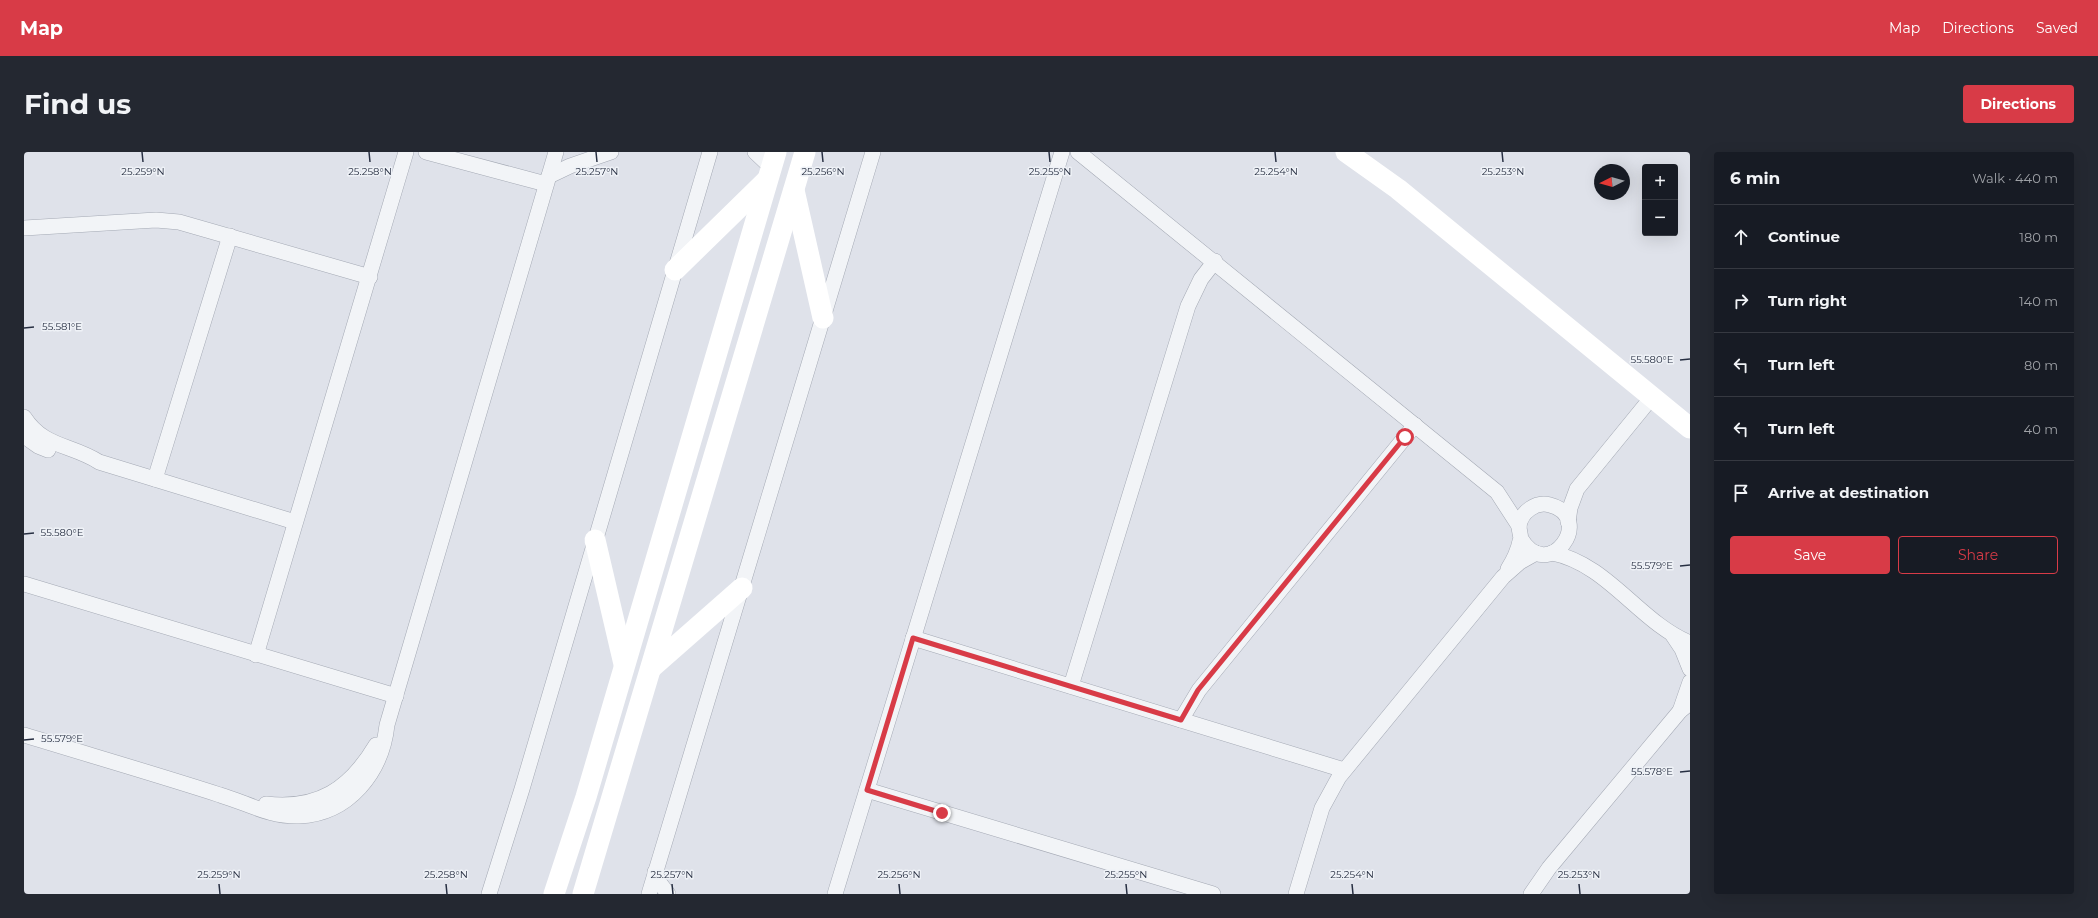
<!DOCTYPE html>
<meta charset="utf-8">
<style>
:root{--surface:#171b24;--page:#242831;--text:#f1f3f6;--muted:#9ea1a6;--line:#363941;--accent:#d83b47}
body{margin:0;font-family:Montserrat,sans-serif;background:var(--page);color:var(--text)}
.controls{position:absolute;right:12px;top:12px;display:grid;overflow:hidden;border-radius:4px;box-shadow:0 4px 16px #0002}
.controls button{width:36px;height:36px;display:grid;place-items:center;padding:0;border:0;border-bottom:1px solid var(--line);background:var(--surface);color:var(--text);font:20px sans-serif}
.compass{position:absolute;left:1570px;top:12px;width:36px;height:36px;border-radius:50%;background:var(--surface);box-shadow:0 4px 16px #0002;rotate:264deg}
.stop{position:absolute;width:12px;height:12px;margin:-9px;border:3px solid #d83b47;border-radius:50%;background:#fff}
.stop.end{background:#d83b47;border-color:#fff;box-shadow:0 1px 4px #0008}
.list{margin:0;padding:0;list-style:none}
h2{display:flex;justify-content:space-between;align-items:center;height:52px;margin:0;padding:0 16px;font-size:17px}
h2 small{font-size:13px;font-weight:400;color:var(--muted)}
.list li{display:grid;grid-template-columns:26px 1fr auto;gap:12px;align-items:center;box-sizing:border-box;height:64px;padding:0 16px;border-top:1px solid var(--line)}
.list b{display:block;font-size:15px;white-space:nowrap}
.list em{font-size:13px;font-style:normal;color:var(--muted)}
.actions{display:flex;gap:8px;padding:12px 16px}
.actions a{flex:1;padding:9px 0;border:1px solid var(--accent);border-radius:4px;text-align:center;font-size:14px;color:var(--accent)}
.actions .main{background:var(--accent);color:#fff}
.icon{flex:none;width:22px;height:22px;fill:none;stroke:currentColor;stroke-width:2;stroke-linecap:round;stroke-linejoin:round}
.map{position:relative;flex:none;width:1666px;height:742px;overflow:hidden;border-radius:4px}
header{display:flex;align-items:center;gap:24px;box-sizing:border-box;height:56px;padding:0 20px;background:var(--accent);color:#fff}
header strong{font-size:19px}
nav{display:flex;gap:22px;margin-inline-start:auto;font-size:14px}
.intro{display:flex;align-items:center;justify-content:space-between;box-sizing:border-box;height:96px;padding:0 24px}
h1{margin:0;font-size:28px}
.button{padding:10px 18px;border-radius:4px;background:var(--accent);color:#fff;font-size:14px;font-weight:700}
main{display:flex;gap:24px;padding:0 24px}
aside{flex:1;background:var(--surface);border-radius:4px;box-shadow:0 4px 16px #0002}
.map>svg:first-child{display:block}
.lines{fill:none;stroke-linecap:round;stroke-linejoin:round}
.street-casing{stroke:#a4a9b4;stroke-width:16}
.street{stroke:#f2f4f7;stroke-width:15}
.secondary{stroke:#fff;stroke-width:21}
.route{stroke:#d83b47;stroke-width:5}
.ticks{fill:none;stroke:#272f42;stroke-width:1.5}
.ticks-label{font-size:10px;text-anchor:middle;fill:#272f42;stroke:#eff2f7;stroke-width:3;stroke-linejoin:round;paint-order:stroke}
</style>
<header>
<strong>Map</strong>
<nav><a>Map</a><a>Directions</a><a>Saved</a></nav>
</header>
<div class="intro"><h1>Find us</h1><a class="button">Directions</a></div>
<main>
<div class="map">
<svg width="1666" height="742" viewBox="0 0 1666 742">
<rect width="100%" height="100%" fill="#dfe2ea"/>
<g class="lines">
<g class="street-casing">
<g id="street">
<polyline points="402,0 522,32"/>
<polyline points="731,0 748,16"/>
<polyline points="1054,0 1473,340 1495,374"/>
<polyline points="525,24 546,14 587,0"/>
<polyline points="0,76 132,68 155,70 346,125"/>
<path d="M0,265c20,31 47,27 75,45l196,60"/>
<polyline points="0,284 14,294 24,298"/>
<polyline points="131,327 206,84"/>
<polyline points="1544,370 1546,356 1553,337 1628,245"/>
<path d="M1528,401c56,11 87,69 138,90"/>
<path d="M1484,417c5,-8 10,-18 12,-28 2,-4 -1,-9 -1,-15 2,-14 17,-25 31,-21 46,12 -1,80 -29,34"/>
<polyline points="0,432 372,544"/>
<polyline points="1648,482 1658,497 1666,517"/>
<polyline points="889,486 1320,618"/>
<polyline points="232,503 382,0"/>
<polyline points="1047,534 1164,154 1177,127 1191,109"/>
<polyline points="1656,559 1666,530"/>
<polyline points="1157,568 1175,538 1391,273"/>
<path d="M0,583c65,20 131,39 196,60 27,8 50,22 79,21 50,-2 83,-44 88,-91l169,-573"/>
<polyline points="843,638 1189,742"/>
<path d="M242,652c52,6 84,-15 110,-59"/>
<polyline points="631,720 635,730 644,742"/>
<polyline points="465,742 498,637 686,0"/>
<polyline points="625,742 849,0"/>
<polyline points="811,742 1038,0"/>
<polyline points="1272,742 1298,656 1315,625 1479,425 1496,410 1512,401"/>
<polyline points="1507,742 1525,716 1656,559 1666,551"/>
</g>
</g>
<use href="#street" class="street"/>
<g class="secondary">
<polyline points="1322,0 1374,37 1666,276"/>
<polyline points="770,38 799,166"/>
<polyline points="651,118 742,29"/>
<polyline points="571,388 600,512"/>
<polyline points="627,516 718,436"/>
<polyline points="530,742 562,645 752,0"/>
<polyline points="559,742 781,0"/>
</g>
</g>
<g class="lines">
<polyline class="route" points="918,661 843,638 889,486 1157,568 1174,538 1381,285"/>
</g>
<path class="ticks" d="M118,0l1,10M345,0l1,10M572,0l1,10M798,0l1,10M1025,0l1,10M1251,0l1,10M1478,0l1,10M0,176l10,-1M1656,208l10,-1M0,382l10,-1M1656,414l10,-1M0,588l10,-1M1656,620l10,-1M195,732l1,10M422,732l1,10M648,732l1,10M875,732l1,10M1102,732l1,10M1328,732l1,10M1555,732l1,10"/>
<g class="ticks-label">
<text x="119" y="23">25.259°N</text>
<text x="346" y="23">25.258°N</text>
<text x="573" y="23">25.257°N</text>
<text x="799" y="23">25.256°N</text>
<text x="1026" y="23">25.255°N</text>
<text x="1252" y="23">25.254°N</text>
<text x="1479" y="23">25.253°N</text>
<text x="38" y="178">55.581°E</text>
<text x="1628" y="211">55.580°E</text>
<text x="38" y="384">55.580°E</text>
<text x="1628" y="417">55.579°E</text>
<text x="38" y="590">55.579°E</text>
<text x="1628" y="623">55.578°E</text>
<text x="195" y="726">25.259°N</text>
<text x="422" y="726">25.258°N</text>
<text x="648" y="726">25.257°N</text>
<text x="875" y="726">25.256°N</text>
<text x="1102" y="726">25.255°N</text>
<text x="1328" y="726">25.254°N</text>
<text x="1555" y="726">25.253°N</text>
</g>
</svg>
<div class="controls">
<button>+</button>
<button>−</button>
</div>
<svg class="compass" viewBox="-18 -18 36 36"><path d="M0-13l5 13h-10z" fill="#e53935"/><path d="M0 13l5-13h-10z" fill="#9ea1a6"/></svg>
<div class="stop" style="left:1381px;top:285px"></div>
<div class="stop end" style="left:918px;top:661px"></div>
</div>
<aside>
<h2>6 min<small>Walk · 440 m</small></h2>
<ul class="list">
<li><svg class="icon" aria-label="ahead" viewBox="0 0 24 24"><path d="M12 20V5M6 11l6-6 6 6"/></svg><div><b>Continue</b></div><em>180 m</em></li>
<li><svg class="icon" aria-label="right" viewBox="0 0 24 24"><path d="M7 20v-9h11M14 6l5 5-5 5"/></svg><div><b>Turn right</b></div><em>140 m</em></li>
<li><svg class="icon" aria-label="left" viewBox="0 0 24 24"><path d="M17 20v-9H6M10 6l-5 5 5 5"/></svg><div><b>Turn left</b></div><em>80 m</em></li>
<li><svg class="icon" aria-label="left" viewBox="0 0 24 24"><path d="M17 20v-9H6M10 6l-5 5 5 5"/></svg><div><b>Turn left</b></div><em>40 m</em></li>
<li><svg class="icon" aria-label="arrive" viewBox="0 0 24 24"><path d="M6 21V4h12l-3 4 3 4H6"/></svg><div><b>Arrive at destination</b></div></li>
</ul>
<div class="actions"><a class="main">Save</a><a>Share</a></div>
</aside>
</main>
